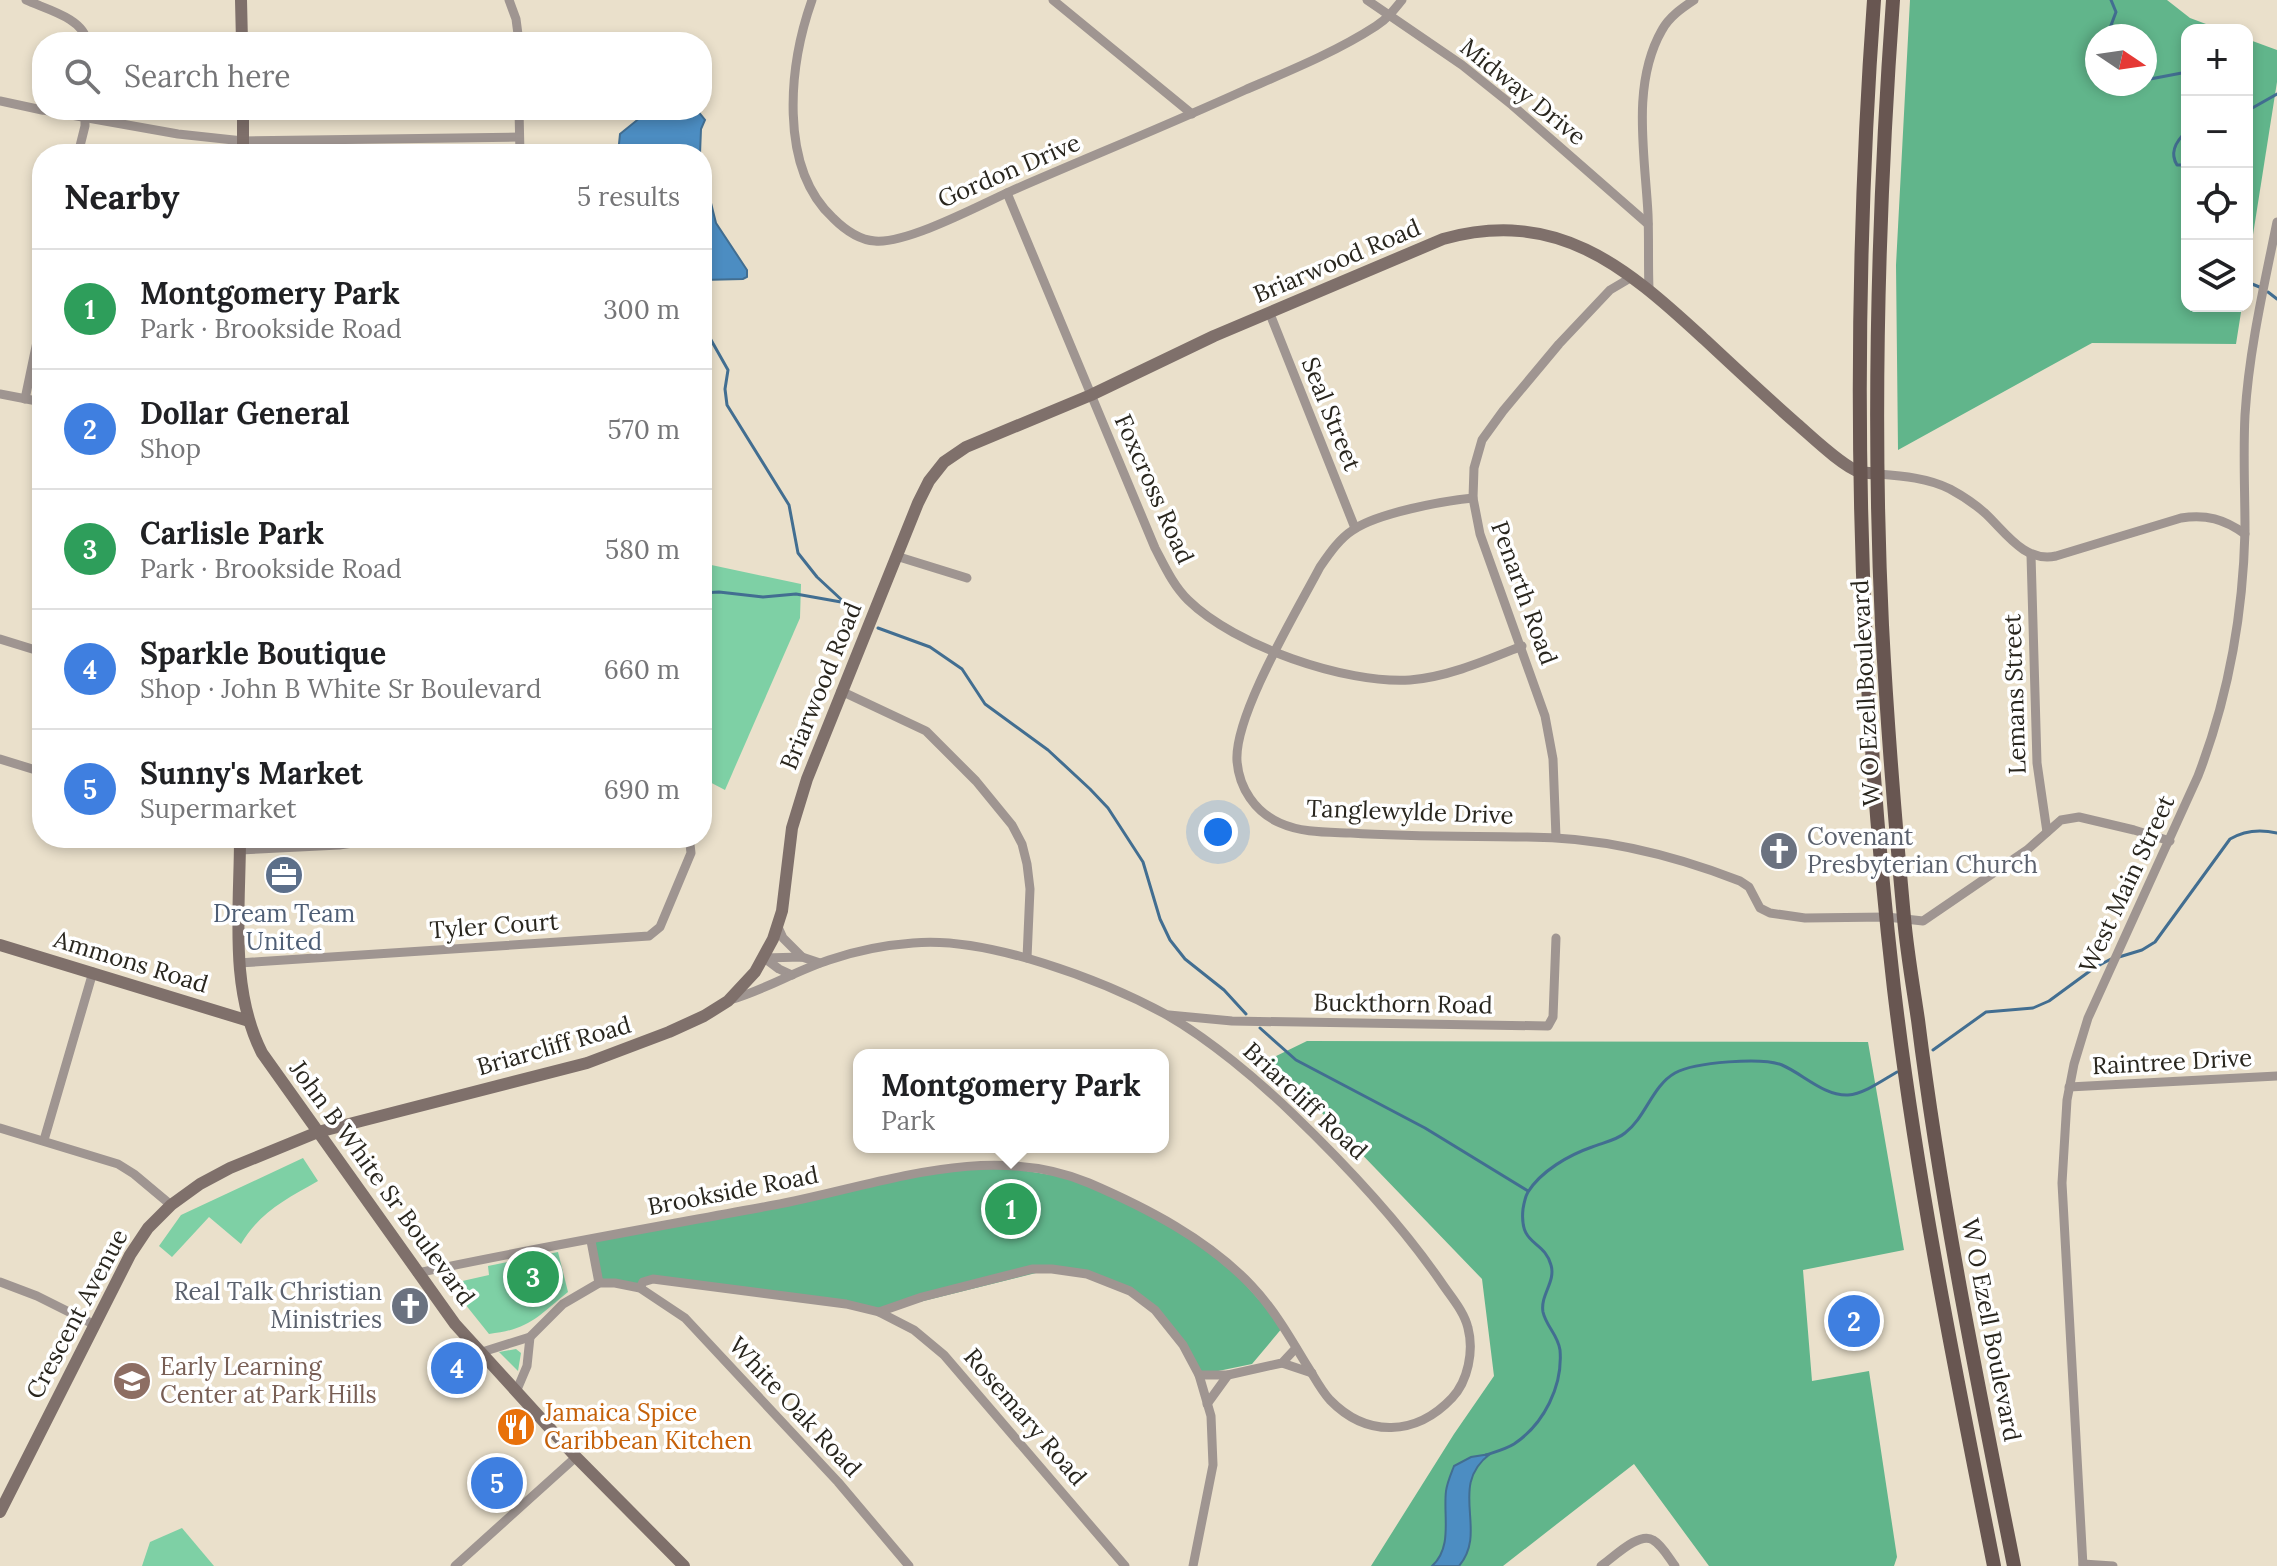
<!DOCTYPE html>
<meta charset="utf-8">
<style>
:root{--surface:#fff;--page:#f6f6f6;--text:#202124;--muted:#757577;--line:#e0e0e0;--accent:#c5365b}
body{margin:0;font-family:Lora,serif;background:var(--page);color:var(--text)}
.controls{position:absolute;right:24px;top:24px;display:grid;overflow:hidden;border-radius:16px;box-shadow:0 4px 12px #0003}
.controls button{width:72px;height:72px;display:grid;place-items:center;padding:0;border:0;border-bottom:2px solid var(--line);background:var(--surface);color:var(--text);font:40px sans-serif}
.compass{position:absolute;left:2085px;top:24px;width:72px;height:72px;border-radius:50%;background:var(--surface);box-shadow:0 4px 12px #0003;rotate:103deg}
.you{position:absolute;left:1218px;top:832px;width:28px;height:28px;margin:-20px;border:6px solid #fff;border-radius:50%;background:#1a73e8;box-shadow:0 0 0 12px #1a73e833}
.badge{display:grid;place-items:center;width:52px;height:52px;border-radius:50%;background:var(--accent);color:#fff;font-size:26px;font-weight:700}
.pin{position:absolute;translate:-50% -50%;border:4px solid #fff;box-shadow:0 2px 8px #0006}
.popup{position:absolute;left:853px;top:1049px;width:316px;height:104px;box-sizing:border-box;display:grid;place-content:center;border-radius:16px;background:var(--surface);filter:drop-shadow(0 2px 6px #0005);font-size:26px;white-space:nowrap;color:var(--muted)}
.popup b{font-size:30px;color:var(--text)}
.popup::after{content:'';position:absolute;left:50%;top:100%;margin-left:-16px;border:16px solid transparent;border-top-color:var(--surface)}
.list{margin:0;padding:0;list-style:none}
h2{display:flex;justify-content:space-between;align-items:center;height:104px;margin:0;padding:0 32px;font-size:34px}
h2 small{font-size:26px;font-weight:400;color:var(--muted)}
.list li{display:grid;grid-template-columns:52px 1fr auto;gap:24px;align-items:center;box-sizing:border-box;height:120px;padding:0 32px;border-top:2px solid var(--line)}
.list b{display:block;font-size:30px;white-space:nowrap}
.list p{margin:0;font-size:26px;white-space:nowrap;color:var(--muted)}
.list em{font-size:26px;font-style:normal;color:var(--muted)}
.icon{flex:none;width:44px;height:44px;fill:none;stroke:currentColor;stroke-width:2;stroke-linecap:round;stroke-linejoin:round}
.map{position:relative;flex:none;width:2277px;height:1566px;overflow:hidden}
.search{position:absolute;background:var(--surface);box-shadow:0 4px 12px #0003;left:32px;top:32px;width:680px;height:88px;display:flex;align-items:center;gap:20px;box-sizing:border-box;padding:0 28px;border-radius:32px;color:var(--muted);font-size:30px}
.panel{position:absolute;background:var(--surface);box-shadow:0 4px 12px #0003;left:32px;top:144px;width:680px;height:704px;border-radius:32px}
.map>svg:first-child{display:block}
.green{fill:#7ed0a5}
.forest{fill:#61b58b;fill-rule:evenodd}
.water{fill:#4c8dc2;stroke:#426e91;stroke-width:2}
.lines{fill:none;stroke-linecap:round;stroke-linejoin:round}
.stream{stroke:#426e91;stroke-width:3}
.street{stroke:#9f9591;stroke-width:9}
.secondary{stroke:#7f706b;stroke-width:12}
.primary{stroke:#685651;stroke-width:14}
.labels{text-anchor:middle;stroke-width:7;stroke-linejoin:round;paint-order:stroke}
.street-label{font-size:24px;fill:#29261e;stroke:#fff}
.worship-label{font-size:24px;fill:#5b616d;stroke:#fff;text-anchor:start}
.service-label{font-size:24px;fill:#4e5e75;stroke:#fff}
.education-label{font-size:24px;fill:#785e54;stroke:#fff;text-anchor:start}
.food-label{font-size:24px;fill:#c56008;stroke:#fff;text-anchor:start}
</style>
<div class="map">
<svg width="2277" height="1566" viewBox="0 0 2277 1566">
<rect width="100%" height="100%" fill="#eae0cb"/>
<g class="green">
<polygon points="702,563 801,584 800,618 725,790 702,778"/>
<path d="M303,1158l15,23c-33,19 -57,30 -77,63l-32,-27 -37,40 -13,-11 22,-31z"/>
<path d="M558,1252l10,40c-31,25 -38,37 -79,42l-40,-50 40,-9 -1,-9z"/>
<polygon points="516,1349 521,1353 518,1371 499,1352"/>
<polygon points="182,1528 214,1566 142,1566 150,1542"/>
</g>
<g class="forest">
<path d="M1910,0h257l23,18 32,12h-35v276h55l-6,38 -144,-1 -194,107 -2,-185zM2097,36h48v48h-48z"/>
<polygon points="2247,39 2277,50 2277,82 2247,273"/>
<polygon points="1307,1041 1868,1042 1904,1250 1803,1270 1812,1381 1869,1371 1897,1557 1894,1566 1709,1566 1634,1464 1503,1566 1371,1566 1454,1434 1494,1376 1482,1279 1270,1059"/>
<polygon points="996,1166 1082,1180 1157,1216 1228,1265 1283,1327 1252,1364 1199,1375 1155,1310 1102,1278 1052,1269 879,1312 654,1279 640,1288 599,1283 591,1241 910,1174"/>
</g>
<g class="water">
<polygon points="643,110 697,110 705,120 701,129 700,154 618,154 620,134 641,117"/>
<polygon points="702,167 716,223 747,270 747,277 743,279 702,280"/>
<path d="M1490,1454c-43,32 -1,77 -31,112h-27c21,-19 11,-50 14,-75 1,-8 5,-17 8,-25l17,-9z"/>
</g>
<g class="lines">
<g class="stream">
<polyline points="2107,36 2116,12 2111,0"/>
<polyline points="2145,80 2187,72"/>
<polyline points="2247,111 2277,94"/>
<path d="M2187,131c-10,9 -18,21 -10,34h10"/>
<polyline points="2247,282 2262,288"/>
<polyline points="2268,292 2277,299"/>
<polyline points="702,324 728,370 725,389 727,405 789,505 798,553 817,577 859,616"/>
<polyline points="702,593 719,592 763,597 796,594 841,602"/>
<polyline points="878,628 930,647 962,669 985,704 1048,750 1090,789 1108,808 1143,862 1160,919 1170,940 1185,959 1224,990 1246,1014"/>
<path d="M2119,957l23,-7 13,-8 75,-103c15,-9 30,-10 47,-6"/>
<polyline points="1260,1028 1296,1060 1425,1128 1528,1191"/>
<polyline points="1933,1050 1986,1012 2033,1008 2049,1001 2094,968 2111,959"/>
<path d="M1486,1455c9,-3 20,-6 28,-11 30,-20 49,-58 46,-94 -2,-15 -14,-24 -17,-38 -3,-17 13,-30 8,-47 -7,-26 -32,-18 -28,-56 1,-6 2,-12 5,-17 13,-21 41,-37 64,-45 10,-4 25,-7 33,-14 21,-16 27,-47 50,-60 20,-11 87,-16 107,-8 21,9 42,31 66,30 16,-1 35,-15 49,-23"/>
</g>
<g class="street">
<path d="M26,0c19,9 58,18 61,42"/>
<polyline points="509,0 516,19 519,42"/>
<path d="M812,0c-23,65 -34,167 21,218 11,11 26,22 42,23 32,3 105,-36 136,-50 78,-34 157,-66 234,-101 44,-19 91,-38 131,-64 11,-7 18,-16 26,-26"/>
<polyline points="1053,0 1192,114"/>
<polyline points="1367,0 1462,65 1512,105 1648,224"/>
<polyline points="0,101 42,110"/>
<polyline points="43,110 178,134 243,141 519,137"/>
<polyline points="519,110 520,154"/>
<polyline points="78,154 85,126 85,110"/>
<path d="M1007,193l148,355c10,19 18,37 33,52 47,46 157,84 222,80 38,-3 77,-20 112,-34"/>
<path d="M1649,289c-1,-25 0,-50 -1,-75 -3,-59 -17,-130 14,-184 7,-13 20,-22 32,-30"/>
<polyline points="1270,314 1355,528"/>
<polyline points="0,394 42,402"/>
<polyline points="25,399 42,318"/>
<path d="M1878,474c25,2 50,4 72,15 13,7 25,15 36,25 20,19 39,49 70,42l125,-38c25,-4 43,1 64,16"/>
<path d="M1473,498c-30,3 -96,15 -120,32 -14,9 -24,24 -33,37 -23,44 -86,148 -83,194 2,27 18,51 43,62 22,10 47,9 71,10 59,4 117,3 176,4 75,0 144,17 213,44l9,6 11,21 10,5 35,5 82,-1 36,4 104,-71 34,-30 18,-3 55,13 36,11"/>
<polyline points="2031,555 2037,763 2047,832"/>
<polyline points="896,556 967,578"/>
<polyline points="0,639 42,652"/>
<polyline points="841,691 926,731 976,781 1012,825 1022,844 1027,864 1030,889 1027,958"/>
<polyline points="0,759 42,772"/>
<polyline points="1556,837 1553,759 1545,716 1480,534 1473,498 1474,468 1482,440 1503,411 1559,344 1610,290 1632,277"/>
<polyline points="240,850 339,845 388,838"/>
<polyline points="778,927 783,938 802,957"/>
<polyline points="764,958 802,957 820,963"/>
<polyline points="764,958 779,969 792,975"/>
<polyline points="239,963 649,936 660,927 691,853 690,844 684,838"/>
<polyline points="1169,1015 1232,1021 1548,1026 1553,1017 1556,938"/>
<polyline points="2069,1087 2277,1076"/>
<polyline points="0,1128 118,1164 134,1174 171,1205"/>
<polyline points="44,1140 93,972"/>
<polyline points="591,1241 599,1283"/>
<path d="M417,1273c118,-25 238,-46 357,-68 102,-19 213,-65 315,-22 58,25 118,56 162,102 22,23 39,52 55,79 8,12 14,25 24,36 37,38 86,36 122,-2 16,-17 22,-47 16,-70 -4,-17 -17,-31 -27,-46 -42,-61 -94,-116 -148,-168 -35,-34 -84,-75 -126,-99 -64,-35 -180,-79 -254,-72 -27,2 -58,8 -84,17 -34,11 -64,30 -99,40"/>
<polyline points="0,1282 37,1296 95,1325"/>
<polyline points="640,1288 643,1282 653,1279 846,1304 879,1312 922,1297 1032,1269 1052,1269 1087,1274 1130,1291 1155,1310 1183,1345 1199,1375 1211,1416 1213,1465 1193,1566"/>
<polyline points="879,1312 914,1330 944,1355 1125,1566"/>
<polyline points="479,1353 530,1337 563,1304 599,1283 615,1283 640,1288 685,1318 838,1482 909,1566"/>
<polyline points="1282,1363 1312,1373"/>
<polyline points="1199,1375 1228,1375 1282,1363 1296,1348"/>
<polyline points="516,1392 527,1366 530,1337"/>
<polyline points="1207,1404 1228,1375"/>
<polyline points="2083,1564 2113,1566"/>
<polyline points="455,1566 576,1457"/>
<path d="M1601,1566c12,-8 38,-35 52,-26 9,5 16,18 22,26"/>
<path d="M2083,1566l-21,-383 5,-83 7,-36 14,-46 110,-242c30,-78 45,-161 47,-245 0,-39 -2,-77 0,-116 4,-65 19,-129 32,-193"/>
</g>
<g class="secondary">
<polyline points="241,0 242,42"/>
<polyline points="243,110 243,154"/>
<path d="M240,838c0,71 -11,150 22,215l193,271 121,133 108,109"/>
<polyline points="0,945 249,1021"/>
<path d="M0,1512l130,-257 18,-27 23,-23 29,-21 30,-16 88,-36 269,-69 82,-31 35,-16 24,-15 27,-29 18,-33 9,-28 10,-83 15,-49 111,-276 11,-22 15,-19 22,-15 125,-52 123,-59 229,-97c113,-31 181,26 259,98 31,29 63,59 95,87 14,12 46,43 63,48 5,1 13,1 18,2"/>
</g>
<g class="primary">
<path d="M1874,0c-24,331 -18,659 20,989 23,194 62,385 100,577"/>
<path d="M1893,0c-15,208 -21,417 -11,625 5,98 13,196 22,293 3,34 9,68 14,102 23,184 60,365 96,546"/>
</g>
</g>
<defs>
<g id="church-disc" transform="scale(2)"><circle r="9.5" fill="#6b7280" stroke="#fff"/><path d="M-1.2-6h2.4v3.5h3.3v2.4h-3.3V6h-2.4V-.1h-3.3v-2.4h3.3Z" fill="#fff"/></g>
<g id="office-disc" transform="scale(2)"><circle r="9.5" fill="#5c6f8a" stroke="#fff"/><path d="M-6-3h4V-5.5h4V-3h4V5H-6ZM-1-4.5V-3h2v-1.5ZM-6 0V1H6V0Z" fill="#fff"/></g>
<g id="school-disc" transform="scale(2)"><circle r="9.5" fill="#8d6e63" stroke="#fff"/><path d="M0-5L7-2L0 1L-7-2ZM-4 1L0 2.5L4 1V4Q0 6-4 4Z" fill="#fff"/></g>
<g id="restaurant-disc" transform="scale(2)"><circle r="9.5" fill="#e8710a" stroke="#fff"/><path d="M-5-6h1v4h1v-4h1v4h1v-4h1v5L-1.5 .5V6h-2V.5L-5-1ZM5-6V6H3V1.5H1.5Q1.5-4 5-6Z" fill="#fff"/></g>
</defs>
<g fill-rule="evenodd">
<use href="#church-disc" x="1779" y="851"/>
<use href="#office-disc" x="284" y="875"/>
<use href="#church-disc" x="410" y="1306"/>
<use href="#school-disc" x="132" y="1381"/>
<use href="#restaurant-disc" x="516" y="1427"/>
</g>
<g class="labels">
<g class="street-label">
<text transform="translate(1523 92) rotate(39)" y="8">Midway Drive</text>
<text transform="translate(1009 171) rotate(-23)" y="8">Gordon Drive</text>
<text transform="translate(1337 261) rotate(-23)" y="8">Briarwood Road</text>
<text transform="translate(1331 414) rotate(68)" y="8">Seal Street</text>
<text transform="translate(1154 489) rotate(66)" y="8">Foxcross Road</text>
<text transform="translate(1524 593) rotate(70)" y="8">Penarth Road</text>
<text transform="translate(821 686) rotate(-68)" y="8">Briarwood Road</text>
<text transform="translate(1866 693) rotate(-93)" y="8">W O Ezell Boulevard</text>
<text transform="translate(2015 694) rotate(-92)" y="8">Lemans Street</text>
<text transform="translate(1410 812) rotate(2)" y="8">Tanglewylde Drive</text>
<text transform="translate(2127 884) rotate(-65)" y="8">West Main Street</text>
<text transform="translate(494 926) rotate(-4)" y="8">Tyler Court</text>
<text transform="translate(131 962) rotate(17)" y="8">Ammons Road</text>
<text transform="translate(1403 1004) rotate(1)" y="8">Buckthorn Road</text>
<text transform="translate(554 1046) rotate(-16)" y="8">Briarcliff Road</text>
<text transform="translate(2172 1062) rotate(-3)" y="8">Raintree Drive</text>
<text transform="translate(1305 1101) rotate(43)" y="8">Briarcliff Road</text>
<text transform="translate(382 1183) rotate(54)" y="8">John B White Sr Boulevard</text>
<text transform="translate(733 1191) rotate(-11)" y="8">Brookside Road</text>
<text transform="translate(77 1314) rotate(-62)" y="8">Crescent Avenue</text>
<text transform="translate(1991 1330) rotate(79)" y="8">W O Ezell Boulevard</text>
<text transform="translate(795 1407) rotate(47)" y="8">White Oak Road</text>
<text transform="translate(1025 1417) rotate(49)" y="8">Rosemary Road</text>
</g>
<g class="worship-label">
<text x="1807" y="845">Covenant<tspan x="1807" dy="28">Presbyterian Church</tspan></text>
<text x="382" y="1300" text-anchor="end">Real Talk Christian<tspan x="382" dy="28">Ministries</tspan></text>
</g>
<g class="service-label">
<text x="284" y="922">Dream Team<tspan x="284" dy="28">United</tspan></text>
</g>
<g class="education-label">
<text x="160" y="1375">Early Learning<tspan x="160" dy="28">Center at Park Hills</tspan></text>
</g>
<g class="food-label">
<text x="544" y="1421">Jamaica Spice<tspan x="544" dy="28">Caribbean Kitchen</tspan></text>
</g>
</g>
</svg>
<div class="controls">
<button>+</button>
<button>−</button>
<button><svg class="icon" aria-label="locate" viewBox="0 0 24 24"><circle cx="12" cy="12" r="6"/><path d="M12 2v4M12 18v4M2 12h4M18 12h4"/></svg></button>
<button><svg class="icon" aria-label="layers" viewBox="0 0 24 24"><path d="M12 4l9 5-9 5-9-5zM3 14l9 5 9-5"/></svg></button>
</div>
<svg class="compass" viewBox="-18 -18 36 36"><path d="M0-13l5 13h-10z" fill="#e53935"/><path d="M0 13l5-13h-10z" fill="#757577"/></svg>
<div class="you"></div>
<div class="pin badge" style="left:1011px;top:1209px;background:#2e9e5b">1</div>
<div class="popup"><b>Montgomery Park</b>Park</div>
<div class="pin badge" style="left:1854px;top:1321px;background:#3f7fe0">2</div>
<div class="pin badge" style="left:533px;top:1277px;background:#2e9e5b">3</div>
<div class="pin badge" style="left:457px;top:1368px;background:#3f7fe0">4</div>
<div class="pin badge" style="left:497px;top:1483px;background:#3f7fe0">5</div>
<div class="search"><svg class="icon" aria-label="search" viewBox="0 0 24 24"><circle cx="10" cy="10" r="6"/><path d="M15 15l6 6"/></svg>Search here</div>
<section class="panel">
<h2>Nearby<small>5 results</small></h2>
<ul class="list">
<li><span class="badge" style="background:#2e9e5b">1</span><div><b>Montgomery Park</b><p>Park · Brookside Road</p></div><em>300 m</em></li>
<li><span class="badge" style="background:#3f7fe0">2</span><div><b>Dollar General</b><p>Shop</p></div><em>570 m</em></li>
<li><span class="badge" style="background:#2e9e5b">3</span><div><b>Carlisle Park</b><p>Park · Brookside Road</p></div><em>580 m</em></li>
<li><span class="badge" style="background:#3f7fe0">4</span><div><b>Sparkle Boutique</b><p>Shop · John B White Sr Boulevard</p></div><em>660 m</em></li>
<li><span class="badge" style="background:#3f7fe0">5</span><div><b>Sunny's Market</b><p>Supermarket</p></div><em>690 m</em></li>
</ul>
</section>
</div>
